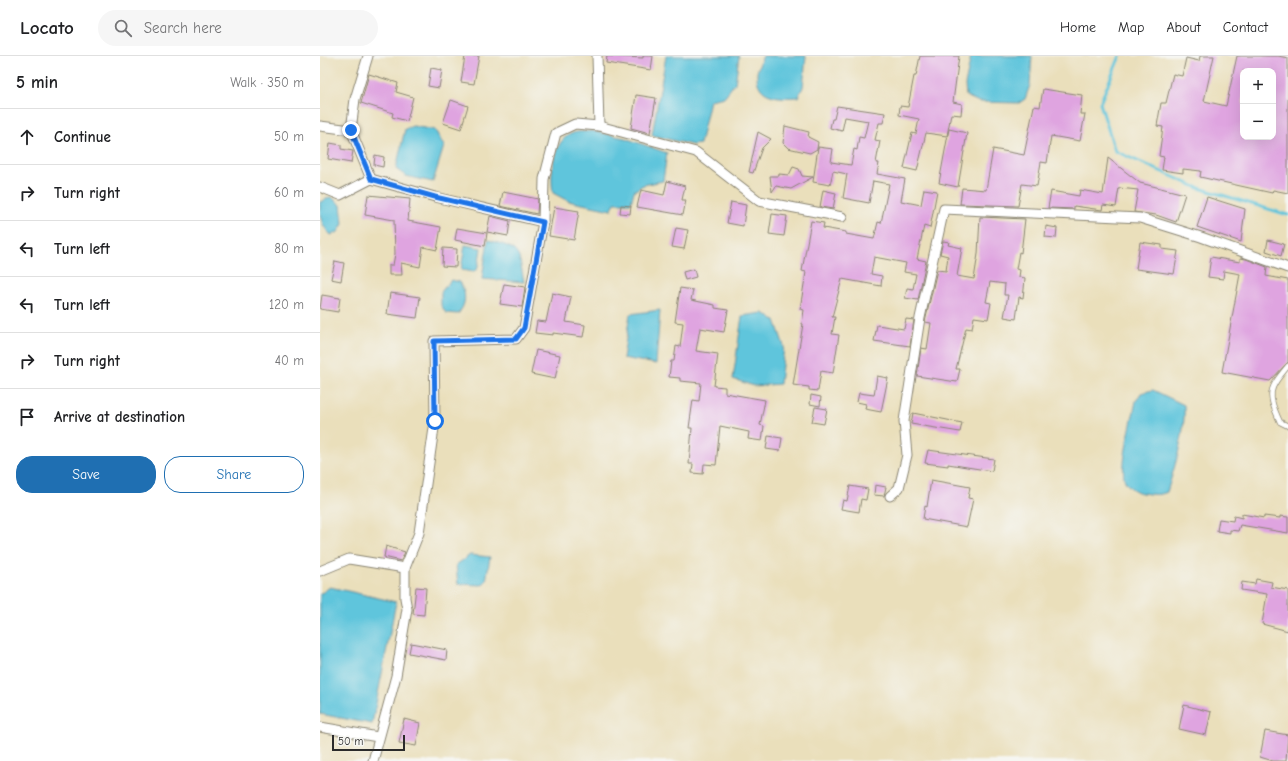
<!DOCTYPE html>
<meta charset="utf-8">
<style>
:root{--surface:#fff;--page:#f6f6f6;--text:#202124;--muted:#757577;--line:#e0e0e0;--accent:#1f6fb2}
body{margin:0;font-family:"Comic Neue",sans-serif;background:var(--page);color:var(--text)}
.controls{position:absolute;right:12px;top:12px;display:grid;overflow:hidden;border-radius:8px;box-shadow:0 4px 16px #0002}
.controls button{width:36px;height:36px;display:grid;place-items:center;padding:0;border:0;border-bottom:1px solid var(--line);background:var(--surface);color:var(--text);font:20px sans-serif}
.scale{position:absolute;left:12px;bottom:10px;width:73px;box-sizing:border-box;padding-left:4px;border:2px solid #2b2b2b;border-top:0;font-size:11px;line-height:14px;white-space:nowrap;color:#2b2b2b;-webkit-text-stroke:3px #f6f6f2;paint-order:stroke}
.stop{position:absolute;width:12px;height:12px;margin:-9px;border:3px solid #1a73e8;border-radius:50%;background:#fff}
.stop.end{background:#1a73e8;border-color:#fff;box-shadow:0 1px 4px #0008}
.list{margin:0;padding:0;list-style:none}
h2{display:flex;justify-content:space-between;align-items:center;height:52px;margin:0;padding:0 16px;font-size:17px}
h2 small{font-size:13px;font-weight:400;color:var(--muted)}
.list li{display:grid;grid-template-columns:26px 1fr auto;gap:12px;align-items:center;box-sizing:border-box;height:56px;padding:0 16px;border-top:1px solid var(--line)}
.list b{display:block;font-size:15px;white-space:nowrap}
.list em{font-size:13px;font-style:normal;color:var(--muted)}
.actions{display:flex;gap:8px;padding:12px 16px}
.actions a{flex:1;padding:9px 0;border:1px solid var(--accent);border-radius:16px;text-align:center;font-size:14px;color:var(--accent)}
.actions .main{background:var(--accent);color:#fff}
.icon{flex:none;width:22px;height:22px;fill:none;stroke:currentColor;stroke-width:2;stroke-linecap:round;stroke-linejoin:round}
.map{position:relative;flex:none;width:968px;height:705px;overflow:hidden}
header{display:flex;align-items:center;gap:24px;box-sizing:border-box;height:56px;padding:0 20px;background:var(--surface);border-bottom:1px solid var(--line)}
header strong{font-size:19px}
nav{display:flex;gap:22px;margin-inline-start:auto;font-size:14px}
.search{width:280px;height:36px;background:var(--page);display:flex;align-items:center;gap:10px;box-sizing:border-box;padding:0 14px;border-radius:22px;color:var(--muted);font-size:15px}
main{display:flex}
aside{flex:1;background:var(--surface)}
.map>svg:first-child{display:block}
.water{fill:#5fc5dc;stroke:#457884}
.lines{fill:none;stroke-linecap:round;stroke-linejoin:round}
.stream{stroke:#5fc5dc;stroke-width:3}
.building{fill:#dfa4e0;fill-rule:evenodd}
.service-casing{stroke:#8a8573;stroke-width:6}
.minor-casing{stroke:#8a8573;stroke-width:11}
.service{stroke:#fff;stroke-width:4.5}
.minor{stroke:#fff;stroke-width:9}
.route{stroke:#1a73e8;stroke-width:5}
</style>
<header>
<strong>Locato</strong>
<div class="search"><svg class="icon" aria-label="search" viewBox="0 0 24 24"><circle cx="10" cy="10" r="6"/><path d="M15 15l6 6"/></svg>Search here</div>
<nav><a>Home</a><a>Map</a><a>About</a><a>Contact</a></nav>
</header>
<main>
<aside>
<h2>5 min<small>Walk · 350 m</small></h2>
<ul class="list">
<li><svg class="icon" aria-label="ahead" viewBox="0 0 24 24"><path d="M12 20V5M6 11l6-6 6 6"/></svg><div><b>Continue</b></div><em>50 m</em></li>
<li><svg class="icon" aria-label="right" viewBox="0 0 24 24"><path d="M7 20v-9h11M14 6l5 5-5 5"/></svg><div><b>Turn right</b></div><em>60 m</em></li>
<li><svg class="icon" aria-label="left" viewBox="0 0 24 24"><path d="M17 20v-9H6M10 6l-5 5 5 5"/></svg><div><b>Turn left</b></div><em>80 m</em></li>
<li><svg class="icon" aria-label="left" viewBox="0 0 24 24"><path d="M17 20v-9H6M10 6l-5 5 5 5"/></svg><div><b>Turn left</b></div><em>120 m</em></li>
<li><svg class="icon" aria-label="right" viewBox="0 0 24 24"><path d="M7 20v-9h11M14 6l5 5-5 5"/></svg><div><b>Turn right</b></div><em>40 m</em></li>
<li><svg class="icon" aria-label="arrive" viewBox="0 0 24 24"><path d="M6 21V4h12l-3 4 3 4H6"/></svg><div><b>Arrive at destination</b></div></li>
</ul>
<div class="actions"><a class="main">Save</a><a>Share</a></div>
</aside>
<div class="map">
<svg width="968" height="705" viewBox="0 0 968 705">
<rect width="100%" height="100%" fill="#f6f6f2"/>
<filter id="ink" filterUnits="userSpaceOnUse"><feTurbulence type="fractalNoise" baseFrequency=".025" numOctaves="2"/><feDisplacementMap in="SourceGraphic" scale="8" xChannelSelector="R" yChannelSelector="G"/><feConvolveMatrix kernelMatrix="1 2 1 2 8 2 1 2 1" color-interpolation-filters="sRGB"/></filter>
<filter id="wash" filterUnits="userSpaceOnUse"><feTurbulence type="fractalNoise" baseFrequency=".012" numOctaves="4" result="noise"/><feDisplacementMap in="SourceGraphic" scale="16" xChannelSelector="R" yChannelSelector="G"/><feGaussianBlur stdDeviation="0.9" result="paint"/><feColorMatrix in="noise" values="0 0 0 0 0 0 0 0 0 0 0 0 0 0 0 0 0 1.4 0 .05"/><feComposite in="paint" operator="in"/></filter>
<g filter="url(#wash)">
<rect width="100%" height="100%" fill="#eadfbb"/>
<g class="water">
<polygon points="346,0 419,0 415,27 404,41 390,44 380,88 372,89 332,79"/>
<path d="M443,0h43l-3,31 -5,10c-17,1 -42,2 -41,-23 0,-5 4,-13 6,-18z"/>
<polygon points="651,0 712,0 710,29 705,43 699,47 659,46 646,40 645,29"/>
<polygon points="93,70 115,74 124,90 113,126 86,120 76,113 85,73"/>
<path d="M272,75l33,7 42,15 -4,28 -20,4 -9,6 -3,12h-16l-4,7 -43,-9 -15,-8c-3,-18 -1,-53 20,-60 5,-2 13,-1 19,-2z"/>
<path d="M11,141l10,8 2,19 -5,8 -7,3c-11,-11 -11,-18 -11,-33z"/>
<path d="M168,184c33,9 30,10 36,42l-42,-3z"/>
<polygon points="145,189 161,192 158,211 154,216 141,214"/>
<path d="M131,224l9,2c6,11 7,21 -2,32l-12,-1 -5,-8v-13z"/>
<polygon points="340,254 336,308 303,302 310,258"/>
<polygon points="443,257 455,264 464,290 460,328 434,330 413,323 422,260"/>
<path d="M833,334l31,15c2,28 -9,60 -17,87 -8,4 -16,2 -25,1 -6,-1 -14,-6 -17,-12 -6,-13 8,-63 11,-80l5,-8z"/>
<polygon points="150,499 170,501 166,525 162,529 138,528 136,509"/>
<polygon points="10,531 76,546 52,668 0,658 0,538"/>
</g>
<g class="lines">
<polyline class="stream" points="800,0 780,47 795,95 876,131 968,159"/>
</g>
<g id="blocks">
<g class="building">
<polygon points="145,0 159,0 154,28 141,26"/>
<polygon points="287,0 323,2 323,0 333,0 331,14 286,7"/>
<polygon points="600,0 639,0 633,46 642,48 641,59 631,58 627,80 606,77 597,115 584,112 592,77 596,78 599,63 579,59 580,50 588,51 594,20 596,20"/>
<path d="M880,0h14l-10,45 22,5 11,-50h41l10,2v135l-15,-3 -1,3 -72,-16 1,-6 -18,-2v4l-21,-3 2,-13 -5,-1 4,-29 -6,-1 4,-23h5l7,-29 9,2 4,-18 13,3zM923,15h30v66h-30z"/>
<polygon points="111,12 122,14 119,32 108,30"/>
<polygon points="49,18 78,27 76,36 93,41 87,65 72,61 73,57 41,47"/>
<polygon points="723,33 762,39 760,58 765,58 760,85 731,80 727,107 721,106 717,130 702,128 698,150 640,148 642,132 666,134 673,93 704,99 714,50 720,51"/>
<polygon points="316,39 336,42 330,77 311,72"/>
<polygon points="131,44 148,50 141,73 123,67"/>
<polygon points="517,50 565,57 563,67 559,67 555,84 560,85 556,107 559,107 557,118 585,123 581,145 601,149 604,133 617,135 610,172 604,170 597,203 606,205 598,244 585,242 587,232 593,233 596,218 584,216 586,207 554,201 551,218 562,220 561,230 522,223 512,261 515,261 512,278 519,279 513,317 501,315 498,335 489,334 489,331 473,329 483,268 482,268 484,254 480,253 486,216 482,215 491,165 504,167 503,172 526,176 526,178 554,183 558,166 561,167 569,128 553,125 549,147 523,142 527,118 513,115 510,129 493,126 498,91 513,93 511,106 531,109 534,93 537,94 539,81 544,82 548,65 525,61 522,75 510,72 512,63 514,63"/>
<polygon points="465,70 489,76 488,81 498,86 497,93 490,97 468,92 463,87"/>
<polygon points="629,73 647,77 638,131 619,127"/>
<polygon points="438,76 451,83 442,92 433,117 429,116"/>
<polygon points="10,87 21,89 21,93 33,95 31,107 8,103"/>
<polygon points="55,99 64,101 63,111 54,109"/>
<polygon points="788,102 820,127 865,138 856,166 836,159 814,156 818,134 799,132 796,151 783,149 782,154 754,150 754,153 728,152 731,135 759,140 760,134 783,138"/>
<polygon points="473,111 479,113 482,120 493,121 471,133 456,130 452,136 450,120 459,120 459,118 469,119"/>
<polygon points="347,125 365,130 362,144 366,144 363,159 317,151 321,134 344,139"/>
<polygon points="503,134 516,137 513,153 500,151"/>
<polygon points="183,136 218,143 217,158 180,150"/>
<polygon points="48,139 90,143 88,165 121,171 117,194 103,191 100,211 81,207 82,219 69,219 69,209 73,209 75,198 74,164 45,159"/>
<polygon points="887,141 925,153 921,186 877,171"/>
<polygon points="411,146 426,149 423,170 407,167"/>
<polygon points="301,149 311,150 310,158 300,157"/>
<polygon points="234,151 259,155 254,184 229,180"/>
<polygon points="452,158 467,160 464,180 449,178"/>
<polygon points="170,160 190,165 188,180 167,176"/>
<polygon points="660,161 705,163 701,197 699,196 696,213 700,214 699,221 705,222 704,233 703,242 699,241 696,263 684,261 688,239 684,239 685,228 670,226 666,246 671,247 668,263 654,261 652,273 646,272 636,313 640,313 637,326 597,320 601,292 607,293 611,267 605,266 617,214 626,215 628,200 620,198 623,185 629,186 628,189 642,192 637,220 654,223 658,198"/>
<polygon points="726,170 737,172 736,182 725,181"/>
<polygon points="137,172 167,177 165,190 135,184"/>
<polygon points="356,172 368,174 364,193 352,191"/>
<polygon points="948,184 964,188 961,200 946,195"/>
<polygon points="820,186 842,189 842,193 858,195 854,218 816,213"/>
<polygon points="123,192 137,193 136,211 122,210"/>
<polygon points="891,201 920,206 920,202 926,203 947,211 946,220 968,224 968,306 950,325 902,316 920,218 904,215 903,223 888,221"/>
<polygon points="15,205 24,207 21,225 11,223"/>
<polygon points="374,213 376,221 365,224 363,216"/>
<polygon points="184,228 205,231 202,251 180,248"/>
<polygon points="360,232 373,234 371,244 395,249 395,252 408,254 404,276 380,272 376,295 398,298 394,330 405,331 405,337 445,344 440,369 444,370 442,385 428,383 429,376 400,370 396,409 384,408 383,418 372,417 373,408 369,408 372,372 369,372 373,344 379,345 381,327 360,325 360,322 349,321 351,305 354,305 356,290 360,291 363,267 355,266"/>
<polygon points="70,237 100,241 97,262 67,258"/>
<polygon points="232,237 251,241 246,266 265,269 263,281 233,277 233,279 215,277 217,265 226,266"/>
<polygon points="2,239 20,242 18,256 0,253"/>
<polygon points="586,263 594,264 590,290 554,285 557,269 584,273"/>
<polygon points="216,294 240,299 235,323 211,318"/>
<polygon points="557,320 568,322 561,356 545,353 546,348 537,346 539,337 554,339"/>
<polygon points="491,339 501,341 500,350 490,348"/>
<polygon points="495,351 507,353 504,368 492,366"/>
<polygon points="593,357 642,367 640,376 591,368"/>
<polygon points="448,380 462,382 460,395 446,393"/>
<polygon points="608,394 674,403 672,415 628,408 628,410 605,407"/>
<polygon points="611,424 650,431 648,442 653,443 647,471 603,463 605,450 607,451"/>
<polygon points="555,429 566,431 564,440 554,439"/>
<polygon points="530,430 548,433 546,444 541,443 539,456 521,453 523,444 527,445"/>
<polygon points="922,458 944,462 944,460 960,462 960,460 968,461 968,477 920,469 918,475 910,474 910,477 897,475 899,463 913,465 914,460 922,462"/>
<polygon points="66,490 85,496 81,505 64,501"/>
<polygon points="936,523 952,526 951,531 968,534 968,575 942,568 947,538 921,534 922,526 935,528"/>
<polygon points="96,531 106,532 104,559 93,558"/>
<polygon points="91,587 127,594 126,604 89,597"/>
<polygon points="864,649 891,656 886,679 859,673"/>
<polygon points="84,663 100,667 96,690 79,687"/>
<polygon points="945,675 968,679 966,705 953,705 940,701"/>
</g>
</g>
</g>
<g filter="url(#ink)">
<use href="#blocks" fill-opacity="0" stroke="#8a8573" stroke-width="1"/>
<g class="lines">
<g class="service-casing">
<path id="service" d="M968,310c-20,24 -21,27 -8,56l8,4"/>
</g>
<g class="minor-casing">
<g id="minor">
<polyline points="48,0 35,43 31,74 51,123"/>
<polyline points="277,0 279,70"/>
<polyline points="0,70 31,74"/>
<polyline points="0,131 20,139 51,123 115,141 223,166"/>
<polyline points="570,440 579,432 587,399 584,365 600,262 624,153 820,162 881,181 968,212"/>
<polyline points="0,515 29,503 85,512"/>
<polyline points="0,671 58,681"/>
<polyline points="53,705 76,620 87,553 85,542 85,512 99,477 115,365 114,285 196,283 204,272 223,166 224,123 236,77 255,68 279,70 376,96 439,145 522,161"/>
</g>
</g>
<use href="#service" class="service"/>
<use href="#minor" class="minor"/>
</g>
</g>
<g class="lines" filter="url(#ink)">
<polyline class="route" points="31,74 51,123 115,141 223,166 204,272 196,283 114,285 115,365"/>
</g>
</svg>
<div class="controls">
<button>+</button>
<button>−</button>
</div>
<div class="scale">50 m</div>
<div class="stop" style="left:115px;top:365px"></div>
<div class="stop end" style="left:31px;top:74px"></div>
</div>
</main>
